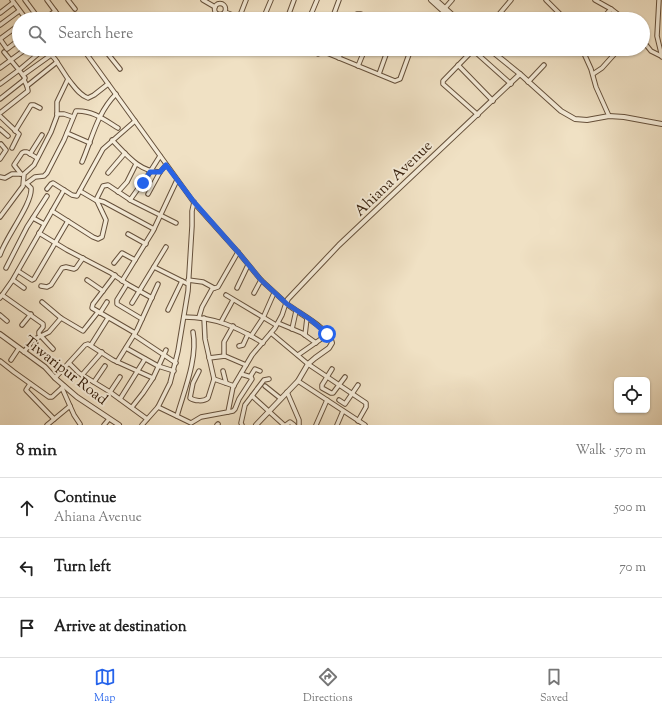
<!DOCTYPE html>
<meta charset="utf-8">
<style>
:root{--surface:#fff;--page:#f6f6f6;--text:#222;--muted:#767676;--line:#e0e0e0;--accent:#2563eb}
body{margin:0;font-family:"Sorts Mill Goudy",serif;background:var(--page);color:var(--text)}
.controls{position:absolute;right:12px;bottom:12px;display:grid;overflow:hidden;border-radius:6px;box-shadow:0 1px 3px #0004}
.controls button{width:36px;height:36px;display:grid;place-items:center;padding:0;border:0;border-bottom:1px solid var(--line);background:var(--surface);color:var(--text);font:20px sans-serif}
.stop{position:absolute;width:12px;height:12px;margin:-9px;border:3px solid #2563eb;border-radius:50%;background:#fff}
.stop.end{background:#2563eb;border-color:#fff;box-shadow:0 1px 4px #0008}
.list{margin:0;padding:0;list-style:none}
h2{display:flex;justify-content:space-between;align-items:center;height:52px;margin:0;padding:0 16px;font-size:17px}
h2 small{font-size:13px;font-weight:400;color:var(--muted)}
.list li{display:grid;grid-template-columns:26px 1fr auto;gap:12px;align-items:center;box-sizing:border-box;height:60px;padding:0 16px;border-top:1px solid var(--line)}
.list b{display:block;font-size:15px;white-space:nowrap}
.list p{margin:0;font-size:13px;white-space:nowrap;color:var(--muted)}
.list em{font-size:13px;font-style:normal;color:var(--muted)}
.icon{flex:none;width:22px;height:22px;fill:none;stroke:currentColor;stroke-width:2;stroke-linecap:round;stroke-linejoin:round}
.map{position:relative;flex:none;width:662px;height:425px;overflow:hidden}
.search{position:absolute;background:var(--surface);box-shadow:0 1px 3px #0004;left:12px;right:12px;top:12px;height:44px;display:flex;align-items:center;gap:10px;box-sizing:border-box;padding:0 14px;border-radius:22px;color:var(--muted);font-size:15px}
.sheet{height:232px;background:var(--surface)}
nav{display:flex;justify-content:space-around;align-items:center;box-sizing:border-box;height:56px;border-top:1px solid var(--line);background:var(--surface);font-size:11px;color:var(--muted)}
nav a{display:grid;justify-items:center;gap:2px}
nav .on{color:var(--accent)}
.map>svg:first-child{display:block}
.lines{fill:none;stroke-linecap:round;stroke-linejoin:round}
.minor-casing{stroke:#65503b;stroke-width:5.5}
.tertiary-casing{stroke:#65503b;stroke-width:6}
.minor{stroke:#f5ecd9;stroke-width:3.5}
.tertiary{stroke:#f5ecd9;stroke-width:4}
.route{stroke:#2563eb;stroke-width:5}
.labels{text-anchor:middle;stroke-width:4;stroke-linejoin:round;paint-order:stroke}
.street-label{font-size:15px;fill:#37200d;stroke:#f5ecd9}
</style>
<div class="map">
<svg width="662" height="425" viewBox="0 0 662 425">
<rect width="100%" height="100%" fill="#f0e1c4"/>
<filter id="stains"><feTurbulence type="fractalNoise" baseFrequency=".005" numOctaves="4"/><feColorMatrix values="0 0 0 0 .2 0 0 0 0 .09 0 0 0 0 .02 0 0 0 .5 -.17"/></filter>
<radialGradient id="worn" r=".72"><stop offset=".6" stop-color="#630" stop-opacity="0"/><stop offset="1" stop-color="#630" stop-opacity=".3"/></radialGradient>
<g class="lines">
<g class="minor-casing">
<g id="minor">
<polyline points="12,0 26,19"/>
<polyline points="25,0 39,19"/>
<polyline points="47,0 61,19"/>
<polyline points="68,0 75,9"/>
<polyline points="203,0 215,7"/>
<polyline points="546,0 565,19"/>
<polyline points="595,0 611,9 624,19"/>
<polyline points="659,0 657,36 662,57"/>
<circle cx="220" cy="9" r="5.5"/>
<polyline points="445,8 452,0"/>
<polyline points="225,12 243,19"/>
<polyline points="0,13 13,3"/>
<polyline points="239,18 246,0"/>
<polyline points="45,19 55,11"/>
<polyline points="263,19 271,0"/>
<polyline points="287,19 294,0"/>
<polyline points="309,19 317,0"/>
<polyline points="332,19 339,0"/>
<polyline points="354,19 357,14 361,14 368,19"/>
<polyline points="495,19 511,0"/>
<polyline points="602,19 611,9"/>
<polyline points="0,25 19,11"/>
<polyline points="19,25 0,39 7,49 19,40"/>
<polyline points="643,41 651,51 661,56"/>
<polyline points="83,49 195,204 238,252 261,280 286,303 282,315 275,328 252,355 233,387 228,412 201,417 191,423 158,407 142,425"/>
<polyline points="104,49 120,69"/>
<polyline points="315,49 316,52 318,54 321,53 323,50"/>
<polyline points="474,49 443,81 443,84 478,115"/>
<polyline points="582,49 591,69 596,87 609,116"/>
<polyline points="473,50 511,84"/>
<polyline points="322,51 395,81 400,79 411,49"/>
<polyline points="4,52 19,70 44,49"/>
<polyline points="339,58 342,49"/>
<polyline points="458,65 493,101"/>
<polyline points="358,66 365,49"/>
<polyline points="0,68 26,49"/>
<polyline points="379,74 388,49"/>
<polyline points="593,74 602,68 619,49"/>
<polyline points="23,75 51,55"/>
<path d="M68,79c6,7 11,16 20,19l6,-3 14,-11"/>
<polyline points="528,82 544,65"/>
<polyline points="0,84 19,70 25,78 24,80 0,99"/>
<polyline points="27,86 57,62"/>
<polyline points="0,113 28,91 27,86 24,80"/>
<polyline points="57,114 64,114 73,117"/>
<polyline points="0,116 19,134 12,148"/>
<polyline points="0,129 8,136"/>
<polyline points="15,131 31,105 34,105 40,108"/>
<polyline points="67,133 90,143"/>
<path d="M112,140c14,14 27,32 48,32"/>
<polyline points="30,154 42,135"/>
<polyline points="0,159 6,150 1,144"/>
<path d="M82,162c10,-23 15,-49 34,-68"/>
<polyline points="108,173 125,153"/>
<polyline points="21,174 14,165 22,153 24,152 27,152 37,158"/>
<polyline points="0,177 5,178 12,174 21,174"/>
<path d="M27,183l8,-6 9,-1 3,-3 17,-33 12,-29c16,-1 29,9 42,17"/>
<polyline points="47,189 51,184 53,183 72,195 77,196 103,149 135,121"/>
<polyline points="118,192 127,182 136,164"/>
<polyline points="148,194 160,172 166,165"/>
<polyline points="96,200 103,186 108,185 132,201 176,223"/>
<polyline points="97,200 104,202 154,229"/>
<polyline points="130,200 140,186 143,183 160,156"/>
<polyline points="52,211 93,237 98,239 102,237 106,220 97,201 80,191"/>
<polyline points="0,217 23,186 24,174 34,165 51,132 57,116 57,102 68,79 55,59 46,49"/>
<polyline points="33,218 44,224"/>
<polyline points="39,233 67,250 111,273 127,284 152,298"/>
<polyline points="128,234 146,244"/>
<path d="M0,255c5,-17 33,-52 31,-67l-5,-5"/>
<polyline points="114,263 122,253 135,260"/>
<polyline points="154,267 188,284"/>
<polyline points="6,268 27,227 47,196"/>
<polyline points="18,271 32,280 34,279 68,221"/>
<polyline points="115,275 93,304 92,308 135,333"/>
<polyline points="13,280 24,288"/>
<polyline points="87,280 103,291"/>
<polyline points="188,280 203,282 214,288"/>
<polyline points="122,281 153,231 177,180"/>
<polyline points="127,284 117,300 117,304 142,319"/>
<polyline points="41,286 47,287 51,285 62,268 66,267 74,269 76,268 83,258"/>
<polyline points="237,288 248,265"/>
<polyline points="254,293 261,280"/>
<polyline points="2,295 43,324 43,327 39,332 39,334 53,349"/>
<polyline points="226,295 276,325"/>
<polyline points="0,298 12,281 64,190"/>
<polyline points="42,302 61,318 83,331 98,312"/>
<polyline points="132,303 166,247"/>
<polyline points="168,310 182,281"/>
<polyline points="100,313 107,302"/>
<polyline points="0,315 7,321"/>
<path d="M184,317c31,0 53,10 79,26"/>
<polyline points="199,317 202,307 212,289 218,287 238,252"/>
<polyline points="221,322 233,300"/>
<polyline points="278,323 302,333 316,343"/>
<polyline points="22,325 31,314"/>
<polyline points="292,329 296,311"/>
<polyline points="271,333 308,364 366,403 366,407 358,421"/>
<polyline points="134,335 176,363"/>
<polyline points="305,335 307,318"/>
<polyline points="251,336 263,318 274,293"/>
<polyline points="91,345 108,318"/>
<polyline points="239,346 243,345 248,334"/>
<polyline points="126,348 158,366 174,371"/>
<polyline points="24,352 33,340 49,332 61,318"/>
<polyline points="298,355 321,339 327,334"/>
<polyline points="224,356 224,342 233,326"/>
<polyline points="209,358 225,356 246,365"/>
<polyline points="11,360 19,348"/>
<polyline points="0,361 14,372 49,397 52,397 64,386"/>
<polyline points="117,362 137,330 158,284"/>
<polyline points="69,363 79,373 110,392 147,419"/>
<polyline points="332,369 322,385 322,388 331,393 333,393 345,377"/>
<path d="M199,371l-6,12 -3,15c4,3 14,4 18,0l6,-19 -9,-40 -1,-21"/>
<polyline points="223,371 226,383"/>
<polyline points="82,375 102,352"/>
<polyline points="250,377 255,369 260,371"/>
<polyline points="55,378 85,345 88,344 113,360 153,378"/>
<polyline points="214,379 234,386"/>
<polyline points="298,381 365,425"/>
<polyline points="94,382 105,366"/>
<polyline points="30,384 26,390 54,419"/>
<polyline points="265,386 280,398"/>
<polyline points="62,388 74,415 80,424"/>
<polyline points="110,392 120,377"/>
<polyline points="287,392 299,420 299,425"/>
<polyline points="252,396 284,425"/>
<polyline points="120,399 145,359"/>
<polyline points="339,400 345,404 358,385"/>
<polyline points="132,407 143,393 153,378 166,350"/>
<polyline points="158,407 170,383 178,351 188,291 192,226 192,211 194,202"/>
<polyline points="228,412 233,411 235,409 239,399 252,379 251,377 241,374"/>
<path d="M177,416c7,-25 21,-58 16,-84"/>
<polyline points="47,425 70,406"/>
<polyline points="104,425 109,419"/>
<polyline points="217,425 218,424"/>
<polyline points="242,425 241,423 245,405 264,380 269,379"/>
<polyline points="286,425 290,422 294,425"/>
<polyline points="316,425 327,400"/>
<polyline points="337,425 343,411"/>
</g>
</g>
<g class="tertiary-casing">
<g id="tertiary">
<polyline points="431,0 452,19"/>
<polyline points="436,0 457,19"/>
<polyline points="489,49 520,74 561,111 575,119 587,120 609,116 624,117 662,124"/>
<polyline points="0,334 45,367 55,378 77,397 119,425"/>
<path d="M256,425l42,-44 10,-17 7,-6 14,-10 3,-5c-2,-14 -34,-30 -45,-39l-1,-1 2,-4 51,-54 181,-171"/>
</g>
</g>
<use href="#minor" class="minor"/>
<use href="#tertiary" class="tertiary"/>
</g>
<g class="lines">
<polyline class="route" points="143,183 150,172 160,172 166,165 194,202 238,252 261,280 287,304 311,320 327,334"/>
</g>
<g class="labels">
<g class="street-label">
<text transform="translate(393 178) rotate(-44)" y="5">Ahiana Avenue</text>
<text transform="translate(66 370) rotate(38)" y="5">Tiwaripur Road</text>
</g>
</g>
<rect width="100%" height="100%" filter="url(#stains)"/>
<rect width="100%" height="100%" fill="url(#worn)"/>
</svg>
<div class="controls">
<button><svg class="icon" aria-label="locate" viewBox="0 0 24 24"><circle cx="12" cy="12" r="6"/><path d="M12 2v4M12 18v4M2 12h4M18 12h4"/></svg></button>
</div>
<div class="stop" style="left:327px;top:334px"></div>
<div class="stop end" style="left:143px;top:183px"></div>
<div class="search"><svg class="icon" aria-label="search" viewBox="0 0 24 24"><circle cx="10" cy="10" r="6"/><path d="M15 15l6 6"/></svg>Search here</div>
</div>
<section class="sheet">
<h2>8 min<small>Walk · 570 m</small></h2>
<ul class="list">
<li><svg class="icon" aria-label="ahead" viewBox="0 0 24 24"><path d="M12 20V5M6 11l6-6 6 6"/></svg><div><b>Continue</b><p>Ahiana Avenue</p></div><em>500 m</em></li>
<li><svg class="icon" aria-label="left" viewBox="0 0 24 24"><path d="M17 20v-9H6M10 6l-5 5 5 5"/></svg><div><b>Turn left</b></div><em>70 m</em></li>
<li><svg class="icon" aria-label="arrive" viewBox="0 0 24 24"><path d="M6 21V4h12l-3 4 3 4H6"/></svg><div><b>Arrive at destination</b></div></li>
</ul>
</section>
<nav>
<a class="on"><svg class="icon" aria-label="map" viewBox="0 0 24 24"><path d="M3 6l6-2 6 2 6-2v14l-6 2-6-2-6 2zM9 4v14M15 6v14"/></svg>Map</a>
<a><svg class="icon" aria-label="directions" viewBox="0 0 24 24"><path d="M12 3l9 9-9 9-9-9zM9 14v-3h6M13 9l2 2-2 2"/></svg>Directions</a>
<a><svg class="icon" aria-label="saved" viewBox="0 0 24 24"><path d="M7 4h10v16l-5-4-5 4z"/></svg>Saved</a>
</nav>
